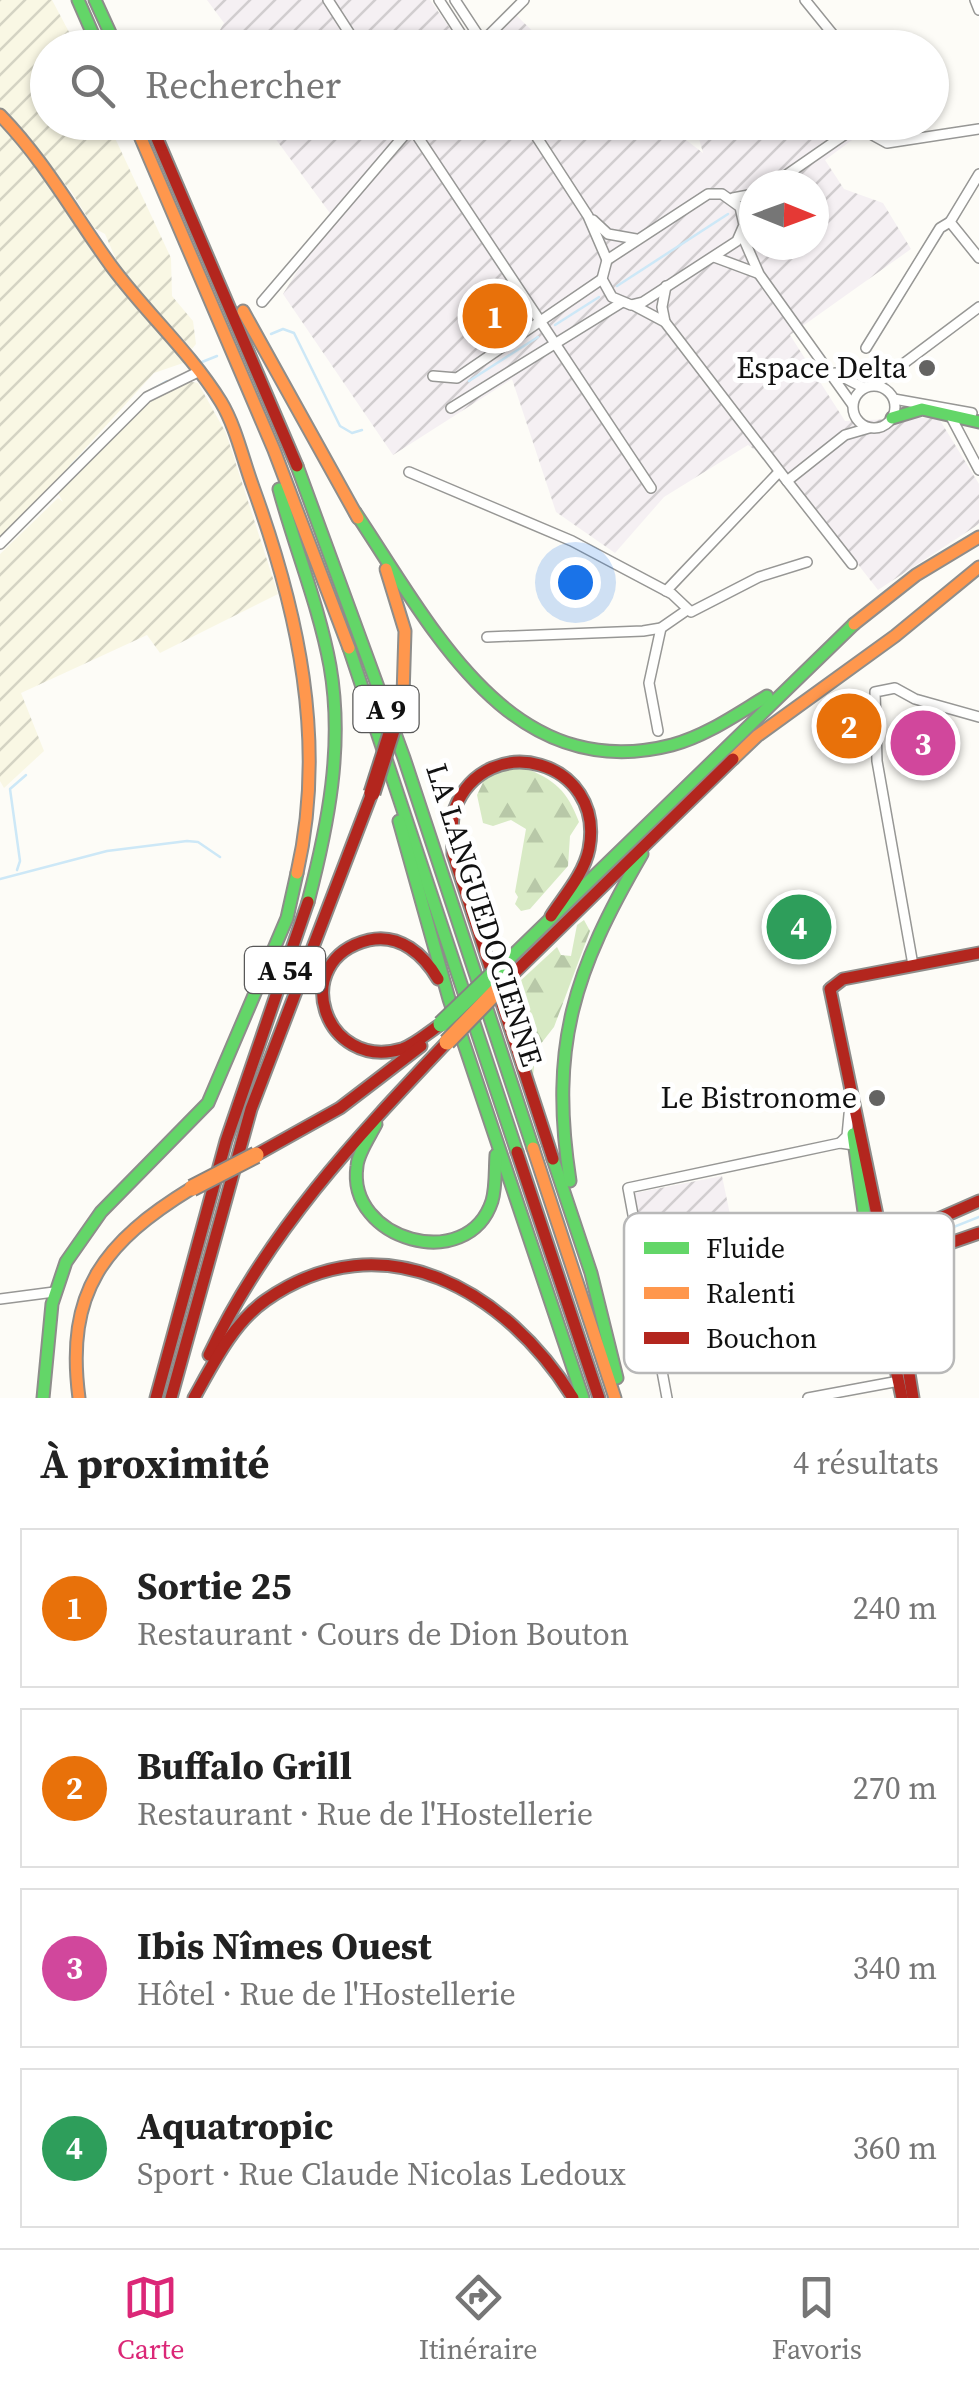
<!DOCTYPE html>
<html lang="fr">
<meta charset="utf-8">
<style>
:root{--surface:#fff;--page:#f2f2f2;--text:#222;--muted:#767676;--line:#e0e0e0;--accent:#db2777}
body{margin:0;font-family:"Source Serif 4",serif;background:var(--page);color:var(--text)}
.compass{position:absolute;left:739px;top:170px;width:90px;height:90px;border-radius:50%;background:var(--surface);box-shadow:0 2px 8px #0004;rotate:91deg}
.you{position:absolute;left:575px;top:582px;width:35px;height:35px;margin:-25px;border:8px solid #fff;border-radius:50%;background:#1a73e8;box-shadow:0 0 0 15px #1a73e833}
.badge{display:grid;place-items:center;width:65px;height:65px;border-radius:50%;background:var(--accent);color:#fff;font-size:32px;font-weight:700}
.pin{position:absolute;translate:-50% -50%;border:5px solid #fff;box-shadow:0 2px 10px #0006}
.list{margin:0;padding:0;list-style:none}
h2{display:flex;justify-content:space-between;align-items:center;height:130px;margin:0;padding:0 40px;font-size:42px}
h2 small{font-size:32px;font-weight:400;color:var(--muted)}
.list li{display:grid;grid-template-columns:65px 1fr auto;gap:30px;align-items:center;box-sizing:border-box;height:160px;margin:0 20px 20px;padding:0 20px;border:2px solid var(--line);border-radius:0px}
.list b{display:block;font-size:38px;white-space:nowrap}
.list p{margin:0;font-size:32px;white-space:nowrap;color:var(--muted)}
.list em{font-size:32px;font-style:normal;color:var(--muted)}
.icon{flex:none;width:55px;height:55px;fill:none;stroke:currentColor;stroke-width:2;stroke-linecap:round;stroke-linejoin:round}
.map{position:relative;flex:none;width:979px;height:1398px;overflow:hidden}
.search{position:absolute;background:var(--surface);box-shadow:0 2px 8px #0004;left:30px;right:30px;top:30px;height:110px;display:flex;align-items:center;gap:25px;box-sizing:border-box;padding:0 35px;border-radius:55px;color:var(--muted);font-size:38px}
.sheet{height:850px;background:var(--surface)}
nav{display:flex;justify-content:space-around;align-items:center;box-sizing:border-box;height:140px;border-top:2px solid var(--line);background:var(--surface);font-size:28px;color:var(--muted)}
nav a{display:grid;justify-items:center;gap:5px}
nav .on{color:var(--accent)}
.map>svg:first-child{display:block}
.industrial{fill:url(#industrial-furrows);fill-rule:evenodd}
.farmland{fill:url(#farmland-furrows)}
.forest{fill:url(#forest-firs)}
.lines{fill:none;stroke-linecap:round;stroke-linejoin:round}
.stream{stroke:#cde8f7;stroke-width:2.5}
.street-casing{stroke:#979795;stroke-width:12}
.fast-casing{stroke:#8e8d8b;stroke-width:15}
.slow-casing{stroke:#8e8d8b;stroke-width:15}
.jam-casing{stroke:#8e8d8b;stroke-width:15}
.street{stroke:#fffffe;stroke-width:9}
.fast{stroke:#63d668;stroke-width:11}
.slow{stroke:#ff974d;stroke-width:11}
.jam{stroke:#b3261e;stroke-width:11}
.fast-bridge-casing{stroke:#858482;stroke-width:19;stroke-linecap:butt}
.slow-bridge-casing{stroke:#858482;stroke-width:19;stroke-linecap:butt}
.jam-bridge-casing{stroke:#858482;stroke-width:19;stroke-linecap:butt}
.fast-bridge{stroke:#63d668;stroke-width:15}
.slow-bridge{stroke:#ff974d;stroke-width:15}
.jam-bridge{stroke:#b3261e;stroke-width:15}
.poi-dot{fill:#646362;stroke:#fff;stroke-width:4}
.labels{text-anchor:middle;stroke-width:10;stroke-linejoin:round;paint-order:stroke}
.shield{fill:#fff;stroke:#585858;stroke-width:2.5}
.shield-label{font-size:28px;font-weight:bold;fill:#111}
.poi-label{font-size:30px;fill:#111;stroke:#fff;text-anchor:end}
.street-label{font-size:30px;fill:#111;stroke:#fff}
.key{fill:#fff;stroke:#b8b8b8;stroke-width:2.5}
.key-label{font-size:28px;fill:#111}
</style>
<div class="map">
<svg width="979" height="1398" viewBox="0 0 979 1398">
<defs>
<pattern id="industrial-furrows" width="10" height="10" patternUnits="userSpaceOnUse" patternTransform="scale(2.5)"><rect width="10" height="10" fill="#f5f0f3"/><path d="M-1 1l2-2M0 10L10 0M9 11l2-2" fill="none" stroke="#d1cdcf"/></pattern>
<pattern id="farmland-furrows" width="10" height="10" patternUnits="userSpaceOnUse" patternTransform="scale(2.5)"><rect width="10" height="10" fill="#f9f7e4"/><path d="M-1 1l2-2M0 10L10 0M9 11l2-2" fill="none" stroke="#d4d3c3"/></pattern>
<pattern id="forest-firs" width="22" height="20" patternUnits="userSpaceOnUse" patternTransform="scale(2.5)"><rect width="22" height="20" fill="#d8eac5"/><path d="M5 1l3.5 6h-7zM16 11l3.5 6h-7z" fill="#b8c8a8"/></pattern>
</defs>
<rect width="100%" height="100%" fill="#fdfcf7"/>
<g class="industrial">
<polygon points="207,0 430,0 463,47 210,47 224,23"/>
<polygon points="516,15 549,47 474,48"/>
<path d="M264,123h389l24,10 26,20 -5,-18 11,-12h155l-1,9 -38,28 19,29 39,14 28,46 -121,86 55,86 93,-4 41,67v40l-101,66 -93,-119 -37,-26 -84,52 -49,56 -59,-41 -44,-133 -119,76 -110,-161 49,-78zM754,185h60v60h-60z"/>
<polygon points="722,1176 732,1224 655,1239 680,1370 664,1372 630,1194"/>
</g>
<g class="farmland">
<polygon points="0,0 52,0 77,47 48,48 48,122 108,123 171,258 172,296 193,321 196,344 192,349 121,271 105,234 94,228 71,191 0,110"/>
<polygon points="0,126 36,161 107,270 186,362 154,373 0,542"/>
<polygon points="181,380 198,383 226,433 278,594 160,653 147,635 21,693 44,751 4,788 0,781 0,554 58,498 63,502 57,491 141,402"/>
</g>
<g class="forest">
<path d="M523,767c32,13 44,23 56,55l-9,14 -2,30 -38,43 -9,2 -6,-7 3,-7 -3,-5 11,-63 -15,-9 -18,6 -10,-3 -6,-28 10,-21z"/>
<polygon points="584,920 590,931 554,1027 536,1050 533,1076 514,1014 519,982 557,947 561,955 571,956 577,925"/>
</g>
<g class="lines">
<g class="stream">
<polyline points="617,286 728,214"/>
<polyline points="555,325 599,297"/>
<polyline points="271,334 283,329 294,333 340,426 352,433 362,430"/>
<polyline points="202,362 217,356"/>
<polyline points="469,381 538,337"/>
<polyline points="151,390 167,381"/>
<polyline points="71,466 144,395"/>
<polyline points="17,870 20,861 10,789 26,775"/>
<polyline points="0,879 107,851 187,841 198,842 220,857"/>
<polyline points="921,1240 979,1217"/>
<polyline points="909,1244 913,1243"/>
</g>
<g class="street-casing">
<g id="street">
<polyline points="328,0 359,48"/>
<polyline points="439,0 470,48"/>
<polyline points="455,0 482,41"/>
<polyline points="805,0 844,48"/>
<polyline points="975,0 979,10"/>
<polyline points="476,48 524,0"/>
<polyline points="408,122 651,488"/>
<polyline points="527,122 588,216 607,260"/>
<polyline points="858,127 887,143 979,129"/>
<polyline points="979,174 950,222 979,258"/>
<polyline points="772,185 860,124"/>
<polygon points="708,194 722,194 740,207 744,225 737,241 643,302 631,305 612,297 602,279 607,260"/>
<polyline points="733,198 754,194"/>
<polyline points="745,217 754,201"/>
<polyline points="593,220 608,234 636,239"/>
<polyline points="742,235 759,274 852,404"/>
<polyline points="714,257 757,273"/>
<polyline points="262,302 413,125"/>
<polyline points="633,305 665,322 787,481"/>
<polyline points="665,322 662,307 666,286"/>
<polyline points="866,348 940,228 950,222"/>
<polyline points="835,373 864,388"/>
<polyline points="433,376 457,378 602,279"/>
<polyline points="875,385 979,307"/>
<circle cx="874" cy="407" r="21"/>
<polyline points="894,399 972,413"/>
<polyline points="451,408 621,303"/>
<polyline points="950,415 979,470"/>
<polyline points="409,472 572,541 672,594 691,612 759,577 807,562"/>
<polyline points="0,544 147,397 200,371"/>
<polyline points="852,564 787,481 845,435 869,428"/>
<polyline points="666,591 779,472"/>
<polyline points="487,637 643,631 661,628 687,610"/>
<polyline points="658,731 649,683 661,628"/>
<polyline points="913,965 877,761 875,692 895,688 915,699 979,717"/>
<polyline points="840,1143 847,1136 850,1104"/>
<polyline points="0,1299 54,1292"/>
<polyline points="667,1398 628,1188 840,1143 854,1145"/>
<polyline points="808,1398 899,1381"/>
</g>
</g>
<g class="fast-casing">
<g id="fast">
<polyline points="78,0 99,48"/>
<polyline points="95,0 117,48"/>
<polyline points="892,418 922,409 979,422"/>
<polyline points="297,466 404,758 533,1148"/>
<path d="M279,489c16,59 40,117 51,177 14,80 -2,159 -22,236"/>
<path d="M355,512c76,113 154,275 317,233 34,-9 65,-31 95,-49"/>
<polyline points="349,648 517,1152"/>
<polyline points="399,821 449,999 583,1398"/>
<polyline points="507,961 854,624"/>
<path d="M376,1124c-6,12 -18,29 -19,42 -11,74 111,109 135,35 4,-13 3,-32 4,-46"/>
<polyline points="853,1134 867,1233"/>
<polyline points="553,1159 591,1273 617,1378"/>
<path d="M570,1181c-21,-136 4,-210 72,-327"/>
<polyline points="43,1398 52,1304 66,1262 101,1212 208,1103 287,918 297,873"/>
</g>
</g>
<g class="slow-casing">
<g id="slow">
<path d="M0,115c45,46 74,100 112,152 35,47 78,85 109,135 15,25 22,58 32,85 45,124 74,255 44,386"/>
<polyline points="134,122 274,450 349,648"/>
<polyline points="243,311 358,518"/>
<polyline points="386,569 405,631 403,696"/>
<polyline points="854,624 916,575 979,537"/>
<polyline points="733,759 757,736 895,636 979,567"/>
<polyline points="533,1148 615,1398"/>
<circle cx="880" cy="1255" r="25"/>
<path d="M79,1398c-14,-107 25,-156 113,-210"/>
</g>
</g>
<g class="jam-casing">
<g id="jam">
<polyline points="150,122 297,466"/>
<path d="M551,916c13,-20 33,-42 38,-67 17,-89 -102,-121 -134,-41 -5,13 -2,32 -2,46l100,305"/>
<polyline points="511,976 733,759"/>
<path d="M438,979c-14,-24 -38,-46 -69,-39 -82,20 -45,132 33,109 14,-5 27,-17 39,-25"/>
<polyline points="517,1152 599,1398"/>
<polyline points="256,1155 340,1108 421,1046"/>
<polyline points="886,1231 877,1215 830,989 843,979 979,953"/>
<polyline points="897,1237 979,1201"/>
<polyline points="904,1259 979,1233"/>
<polyline points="893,1276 913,1398"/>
<polyline points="877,1280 902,1398"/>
<path d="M209,1355c58,-122 146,-216 238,-313"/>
<polyline points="156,1398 226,1141 308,902"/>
<polyline points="171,1398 251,1109 372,793"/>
<path d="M194,1398c19,-34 39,-75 72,-98 117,-82 241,-9 307,98"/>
</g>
</g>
<use href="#street" class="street"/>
<use href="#fast" class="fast"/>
<use href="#slow" class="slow"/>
<use href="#jam" class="jam"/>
<g class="fast-bridge-casing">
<polyline id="fast-bridge" points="441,1024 507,961"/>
</g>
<g class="slow-bridge-casing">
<g id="slow-bridge">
<polyline points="447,1042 511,976"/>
<polyline points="192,1188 256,1155"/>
</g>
</g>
<g class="jam-bridge-casing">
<polyline id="jam-bridge" points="372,793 403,696"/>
</g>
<use href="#fast-bridge" class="fast-bridge"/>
<use href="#slow-bridge" class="slow-bridge"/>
<use href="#jam-bridge" class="jam-bridge"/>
</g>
<g class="poi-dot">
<circle cx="927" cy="368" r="10"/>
<circle cx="877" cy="1098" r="10"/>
</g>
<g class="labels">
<g class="shield">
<rect x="353.5" y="686" width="65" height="46" rx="8"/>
<rect x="245" y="947" width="80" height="46" rx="8"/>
</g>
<g class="shield-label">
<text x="386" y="719">A 9</text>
<text x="285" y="980">A 54</text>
</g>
<g class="poi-label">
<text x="907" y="378">Espace Delta</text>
<text x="857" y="1108">Le Bistronome</text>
</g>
<g class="street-label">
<text transform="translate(484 915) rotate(72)" y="10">LA LANGUEDOCIENNE</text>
</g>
</g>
<rect x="624" y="1213" width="330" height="160" rx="15" class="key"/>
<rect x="644" y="1242" width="45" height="12" fill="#63d668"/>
<rect x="644" y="1287" width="45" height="12" fill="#ff974d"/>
<rect x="644" y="1332" width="45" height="12" fill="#b3261e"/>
<g class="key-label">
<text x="706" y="1258">Fluide</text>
<text x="706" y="1303">Ralenti</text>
<text x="706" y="1348">Bouchon</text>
</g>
</svg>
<svg class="compass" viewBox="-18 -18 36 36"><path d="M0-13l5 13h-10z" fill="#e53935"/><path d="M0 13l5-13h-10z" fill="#767676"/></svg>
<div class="you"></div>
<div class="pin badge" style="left:495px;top:316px;background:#e8710a">1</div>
<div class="pin badge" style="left:849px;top:726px;background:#e8710a">2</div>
<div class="pin badge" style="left:923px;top:743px;background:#d1479c">3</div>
<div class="pin badge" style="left:799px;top:927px;background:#2e9e5b">4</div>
<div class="search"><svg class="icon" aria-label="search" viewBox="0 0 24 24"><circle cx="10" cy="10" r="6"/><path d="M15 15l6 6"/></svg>Rechercher</div>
</div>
<section class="sheet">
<h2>À proximité<small>4 résultats</small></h2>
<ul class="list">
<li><span class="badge" style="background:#e8710a">1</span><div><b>Sortie 25</b><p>Restaurant · Cours de Dion Bouton</p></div><em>240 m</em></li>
<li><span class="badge" style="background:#e8710a">2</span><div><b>Buffalo Grill</b><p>Restaurant · Rue de l'Hostellerie</p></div><em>270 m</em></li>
<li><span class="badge" style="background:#d1479c">3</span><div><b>Ibis Nîmes Ouest</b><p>Hôtel · Rue de l'Hostellerie</p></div><em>340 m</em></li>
<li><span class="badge" style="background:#2e9e5b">4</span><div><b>Aquatropic</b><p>Sport · Rue Claude Nicolas Ledoux</p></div><em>360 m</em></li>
</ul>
</section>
<nav>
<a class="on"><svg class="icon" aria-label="map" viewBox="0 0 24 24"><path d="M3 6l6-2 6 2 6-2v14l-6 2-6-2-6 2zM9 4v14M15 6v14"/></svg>Carte</a>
<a><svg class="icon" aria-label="directions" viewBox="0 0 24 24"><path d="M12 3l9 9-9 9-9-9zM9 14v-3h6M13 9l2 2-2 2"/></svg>Itinéraire</a>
<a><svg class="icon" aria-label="saved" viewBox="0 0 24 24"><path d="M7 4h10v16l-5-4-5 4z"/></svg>Favoris</a>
</nav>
